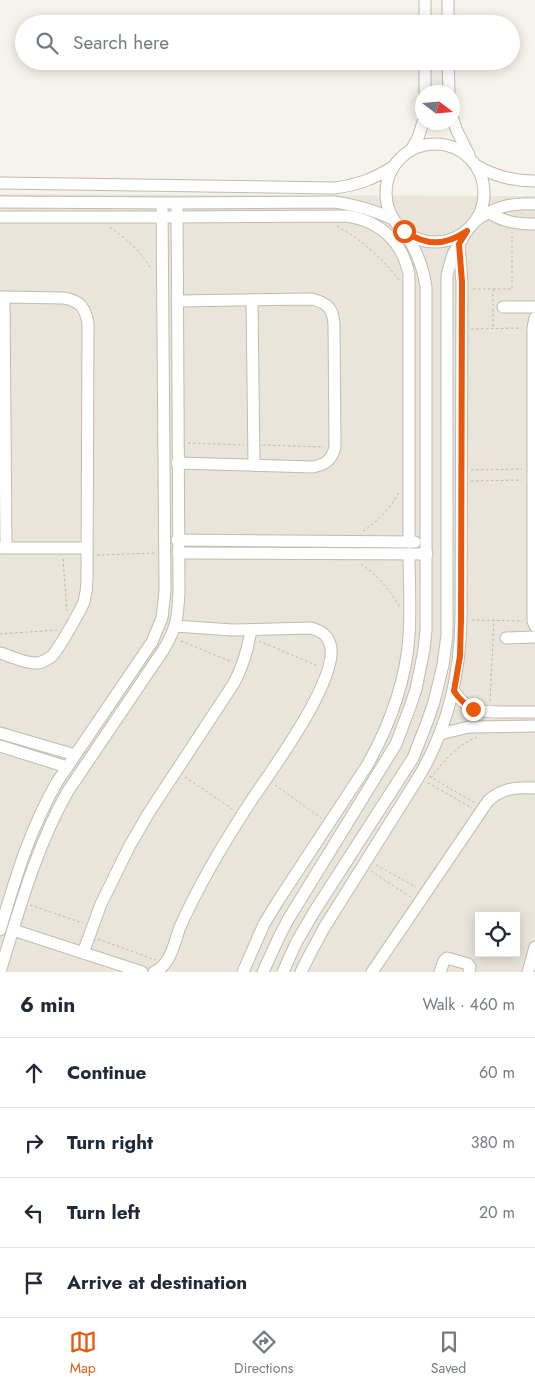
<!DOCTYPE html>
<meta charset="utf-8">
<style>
:root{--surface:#fff;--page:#f6f6f7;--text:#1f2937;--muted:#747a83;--line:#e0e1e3;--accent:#ea580c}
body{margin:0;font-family:Jost,sans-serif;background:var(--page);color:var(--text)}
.controls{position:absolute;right:15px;bottom:15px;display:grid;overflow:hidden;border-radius:0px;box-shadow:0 2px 12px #0003}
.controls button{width:45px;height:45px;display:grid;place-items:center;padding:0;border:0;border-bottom:1px solid var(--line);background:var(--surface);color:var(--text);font:25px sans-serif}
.compass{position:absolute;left:415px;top:85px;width:45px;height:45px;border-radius:50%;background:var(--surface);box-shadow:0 2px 12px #0003;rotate:106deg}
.stop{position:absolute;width:15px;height:15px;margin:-11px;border:4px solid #ea580c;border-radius:50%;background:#fff}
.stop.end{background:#ea580c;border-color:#fff;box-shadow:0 1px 5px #0008}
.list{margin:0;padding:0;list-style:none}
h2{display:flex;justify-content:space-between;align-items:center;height:65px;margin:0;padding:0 20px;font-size:21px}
h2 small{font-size:16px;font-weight:400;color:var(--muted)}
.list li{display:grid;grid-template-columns:32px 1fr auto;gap:15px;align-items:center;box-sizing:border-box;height:70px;padding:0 20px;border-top:1px solid var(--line)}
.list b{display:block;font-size:19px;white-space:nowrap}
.list em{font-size:16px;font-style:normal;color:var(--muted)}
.icon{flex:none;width:28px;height:28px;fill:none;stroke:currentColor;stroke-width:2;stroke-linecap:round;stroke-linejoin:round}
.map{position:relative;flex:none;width:535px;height:972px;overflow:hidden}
.search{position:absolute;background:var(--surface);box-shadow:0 2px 12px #0003;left:15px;right:15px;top:15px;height:55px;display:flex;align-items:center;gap:12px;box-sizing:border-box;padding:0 18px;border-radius:28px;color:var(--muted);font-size:19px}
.sheet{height:345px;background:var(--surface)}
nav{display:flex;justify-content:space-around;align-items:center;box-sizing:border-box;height:70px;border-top:1px solid var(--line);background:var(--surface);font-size:14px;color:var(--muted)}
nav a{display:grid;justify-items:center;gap:2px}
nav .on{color:var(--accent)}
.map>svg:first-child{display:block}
.residential{fill:#eae5da;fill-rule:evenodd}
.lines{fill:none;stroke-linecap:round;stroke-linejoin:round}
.minor-casing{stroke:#c2bbae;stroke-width:13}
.path{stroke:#c4b79f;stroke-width:1;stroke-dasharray:2.5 2.5;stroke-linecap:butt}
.minor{stroke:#fff;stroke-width:11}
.route{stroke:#ea580c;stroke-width:6}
</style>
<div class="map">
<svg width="535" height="972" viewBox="0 0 535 972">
<rect width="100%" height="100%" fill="#f6f3ec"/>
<path class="residential" d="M0,194l535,2v776h-535zM479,916h37v37h-37z"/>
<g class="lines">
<g class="minor-casing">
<g id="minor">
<polyline points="425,0 425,24"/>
<polyline points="448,0 448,24"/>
<polyline points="425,61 425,92"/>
<polyline points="448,61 449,92"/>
<polyline points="452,117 457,131 469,155"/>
<circle cx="435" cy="193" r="49"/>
<polyline points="411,150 418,138 423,122"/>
<path d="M477,166c19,11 37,15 58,15"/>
<path d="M0,183l334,5c24,-3 40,-9 60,-22"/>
<path d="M0,202l177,1 158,-1c20,3 39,8 58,17"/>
<path d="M488,212c15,10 29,12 47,12"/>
<path d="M0,217h162l185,-1c33,5 56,26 62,59v267"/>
<path d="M478,219c19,-13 34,-16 57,-15"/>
<path d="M0,297l64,1c16,3 21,9 24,25l-1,256c0,8 -1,15 -3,23 -5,11 -24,45 -32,54 -4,3 -9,6 -14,7 -12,1 -27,-7 -38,-10"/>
<polyline points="4,297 6,548"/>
<polyline points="252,300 254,465"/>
<path d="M177,301l135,-2c16,4 21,10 22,25l1,123c-3,13 -10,18 -23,20l-135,-4"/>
<polyline points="503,307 535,307"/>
<polyline points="535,318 533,328 533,621 535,626"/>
<polyline points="177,540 415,542"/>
<polyline points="0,548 87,548"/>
<polyline points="178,553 427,554"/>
<polyline points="506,638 535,637"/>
<path d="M454,691c13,20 25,21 48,21 11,0 22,0 33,0"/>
<polyline points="0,733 75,755"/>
<polyline points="440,734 469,727 535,726"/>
<polyline points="0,746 67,767"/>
<path d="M0,930c16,-53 29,-99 57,-148l95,-140 10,-24 3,-27 -3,-388"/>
<polyline points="13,930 142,972"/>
<path d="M83,953l18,-49 28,-57 19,-33 86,-131c9,-17 14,-34 17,-53"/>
<path d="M0,972c19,-62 36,-125 68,-181l96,-142c13,-22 14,-33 15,-58l-2,-388"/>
<path d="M154,972c17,-7 20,-29 26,-45 20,-45 46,-88 73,-129 19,-28 88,-122 77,-154 -3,-10 -11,-14 -19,-16l-79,2 -57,-4"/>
<path d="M243,972l21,-48 14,-23 90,-137c22,-40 38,-82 41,-128 2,-27 0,-55 0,-82"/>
<path d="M263,972l16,-35 10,-19 107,-174 14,-37 6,-18 8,-39 2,-20v-343c-3,-21 -10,-38 -22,-56"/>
<polyline points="283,972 296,943 314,912 413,758 426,725 434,702 443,665 447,635 447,275 453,254 467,231"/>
<path d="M301,972l9,-18 14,-26 94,-150c29,-48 42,-102 43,-158l1,-338 -3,-38"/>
<path d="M372,972l116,-171c14,-13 28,-14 47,-13"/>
<polyline points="440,972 444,961 447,958 468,964 470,967 469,972"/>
<polyline points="528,972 535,947"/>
</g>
</g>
<g class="path">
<path d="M337,226c25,14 45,32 62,54"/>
<path d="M110,227c17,12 31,25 42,43"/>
<polyline points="473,289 512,289 512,232"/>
<polyline points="493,289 493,305"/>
<polyline points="493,309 493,328"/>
<polyline points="471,329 522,328"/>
<polyline points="188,443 244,445"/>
<polyline points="263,445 324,447"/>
<polyline points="471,470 522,469"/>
<polyline points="471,481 522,480"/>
<path d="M363,531c15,-10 28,-23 36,-39"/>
<polyline points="97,555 155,553"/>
<polyline points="63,559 67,612"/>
<path d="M361,564c17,12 29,26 39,43"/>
<polyline points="472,620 523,621"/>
<polyline points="0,634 57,630"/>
<polyline points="181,641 232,662"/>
<polyline points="259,641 318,666"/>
<polyline points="490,701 494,621"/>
<polyline points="429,776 475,803"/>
<polyline points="185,777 234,810"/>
<path d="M431,778c13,-18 25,-32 46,-41"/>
<polyline points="428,783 472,808"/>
<polyline points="275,785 321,818"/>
<polyline points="376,865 416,887"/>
<polyline points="371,871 412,898"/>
<polyline points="30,905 83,923"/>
<polyline points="98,939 156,960"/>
</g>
<use href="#minor" class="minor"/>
</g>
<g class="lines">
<path class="route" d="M404,231c22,15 41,15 63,0l-8,13 3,38 -1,338 -1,36 -6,35c5,8 10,13 19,18"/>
</g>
</svg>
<div class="controls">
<button><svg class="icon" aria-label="locate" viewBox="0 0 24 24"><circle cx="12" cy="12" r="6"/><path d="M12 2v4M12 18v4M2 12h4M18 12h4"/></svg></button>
</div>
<svg class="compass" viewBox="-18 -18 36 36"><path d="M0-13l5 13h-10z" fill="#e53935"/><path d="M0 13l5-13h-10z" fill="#747a83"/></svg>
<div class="stop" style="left:404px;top:231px"></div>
<div class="stop end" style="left:473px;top:709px"></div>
<div class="search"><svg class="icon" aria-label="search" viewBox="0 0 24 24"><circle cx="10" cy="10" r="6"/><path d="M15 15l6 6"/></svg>Search here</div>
</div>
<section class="sheet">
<h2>6 min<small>Walk · 460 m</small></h2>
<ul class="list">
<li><svg class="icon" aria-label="ahead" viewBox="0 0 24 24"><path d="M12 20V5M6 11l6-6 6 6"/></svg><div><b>Continue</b></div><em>60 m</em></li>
<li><svg class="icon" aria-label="right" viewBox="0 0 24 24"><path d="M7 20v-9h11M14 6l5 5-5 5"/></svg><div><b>Turn right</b></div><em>380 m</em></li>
<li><svg class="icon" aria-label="left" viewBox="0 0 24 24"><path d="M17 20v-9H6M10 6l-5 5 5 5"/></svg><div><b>Turn left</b></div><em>20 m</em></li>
<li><svg class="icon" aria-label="arrive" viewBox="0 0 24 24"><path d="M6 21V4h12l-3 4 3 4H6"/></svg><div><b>Arrive at destination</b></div></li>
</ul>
</section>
<nav>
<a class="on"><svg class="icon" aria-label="map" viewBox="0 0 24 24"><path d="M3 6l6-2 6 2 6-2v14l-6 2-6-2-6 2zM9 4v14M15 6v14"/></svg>Map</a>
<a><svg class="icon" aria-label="directions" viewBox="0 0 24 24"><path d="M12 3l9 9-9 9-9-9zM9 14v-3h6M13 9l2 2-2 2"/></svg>Directions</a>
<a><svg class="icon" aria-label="saved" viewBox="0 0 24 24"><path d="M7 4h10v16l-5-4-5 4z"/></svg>Saved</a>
</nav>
